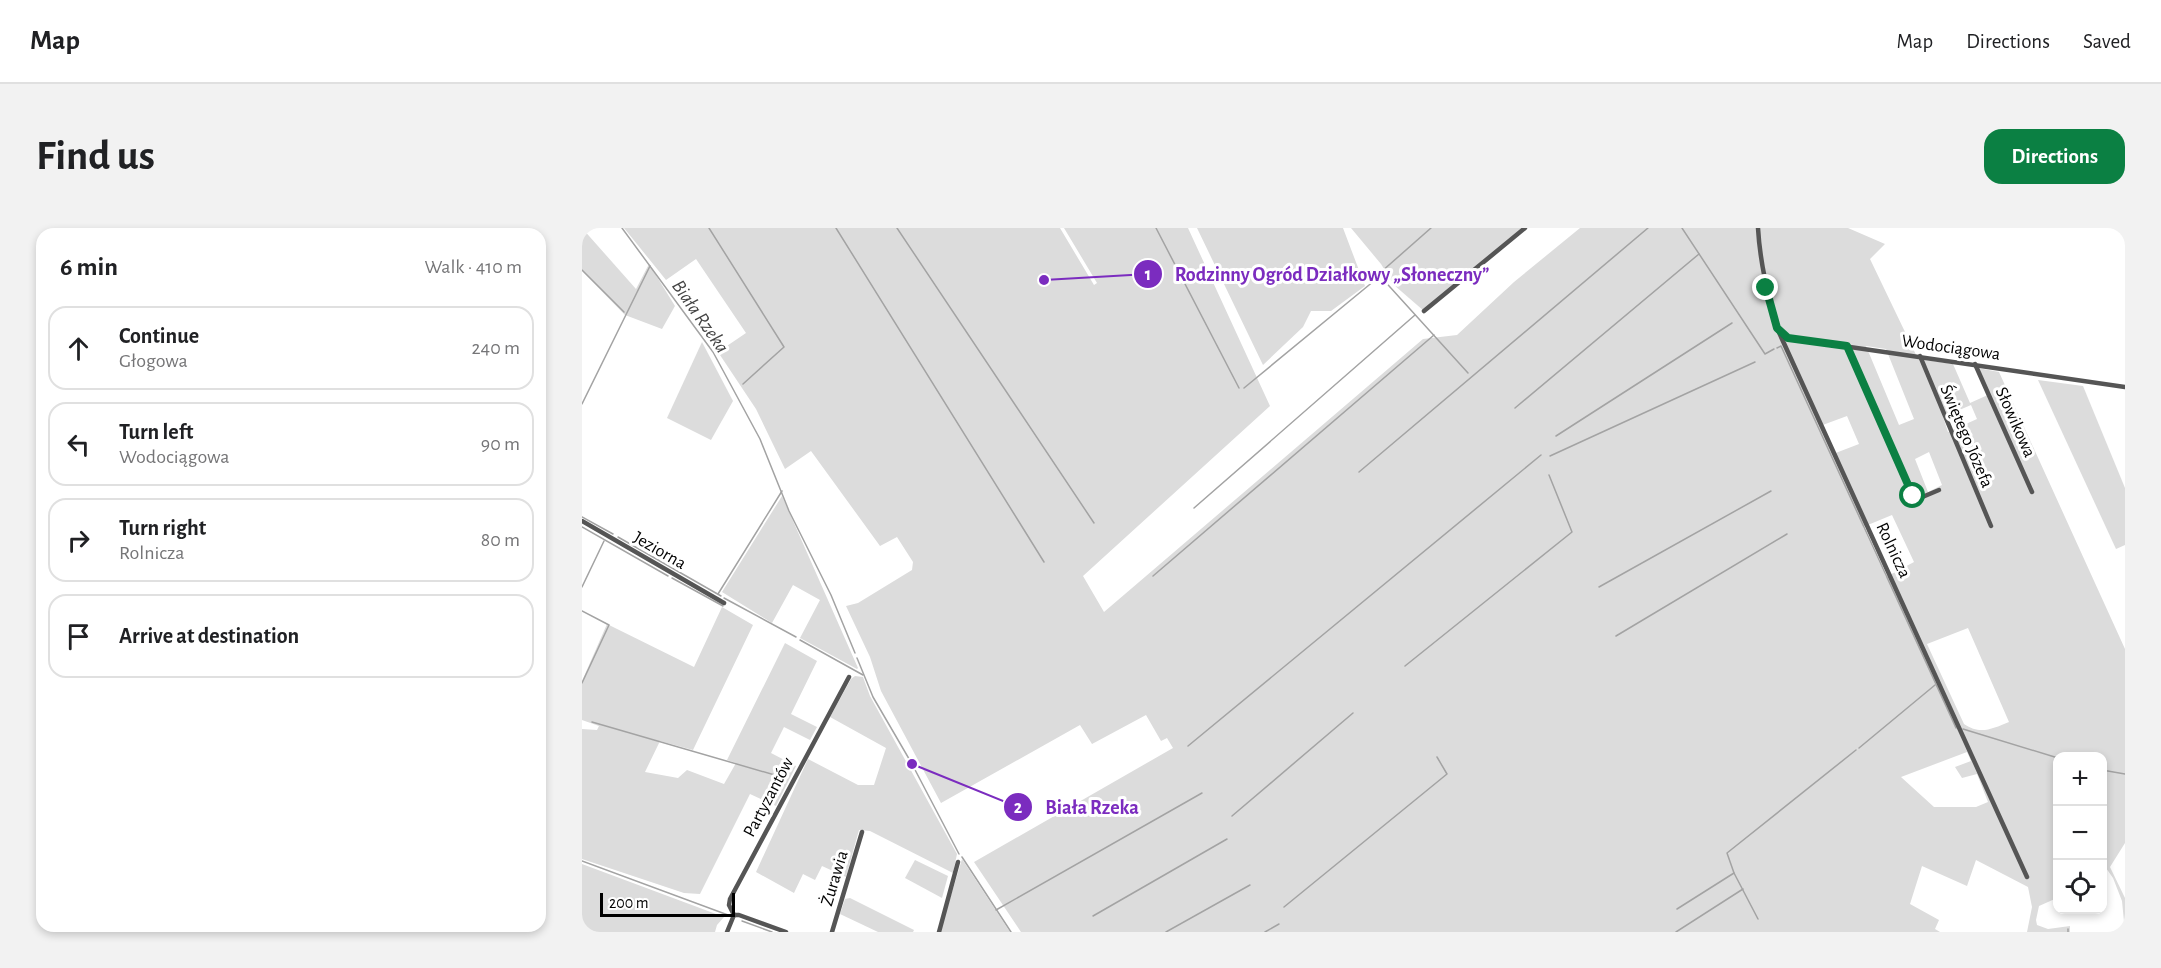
<!DOCTYPE html>
<meta charset="utf-8">
<style>
:root{--surface:#fff;--page:#f2f2f2;--text:#202124;--muted:#757577;--line:#e0e0e0;--accent:#0b8043}
body{margin:0;font-family:"Alegreya Sans",sans-serif;background:var(--page);color:var(--text)}
.controls{position:absolute;right:18px;bottom:18px;display:grid;overflow:hidden;border-radius:12px;box-shadow:0 3px 9px #0003}
.controls button{width:54px;height:54px;display:grid;place-items:center;padding:0;border:0;border-bottom:2px solid var(--line);background:var(--surface);color:var(--text);font:30px sans-serif}
.scale{position:absolute;left:18px;bottom:15px;width:135px;box-sizing:border-box;padding-left:6px;border:3px solid #000;border-top:0;font-size:16px;line-height:21px;white-space:nowrap;color:#000;-webkit-text-stroke:4px #fff;paint-order:stroke}
.stop{position:absolute;width:18px;height:18px;margin:-14px;border:4px solid #0b8043;border-radius:50%;background:#fff}
.stop.end{background:#0b8043;border-color:#fff;box-shadow:0 2px 6px #0008}
.list{margin:0;padding:0;list-style:none}
h2{display:flex;justify-content:space-between;align-items:center;height:78px;margin:0;padding:0 24px;font-size:26px}
h2 small{font-size:20px;font-weight:400;color:var(--muted)}
.list li{display:grid;grid-template-columns:39px 1fr auto;gap:18px;align-items:center;box-sizing:border-box;height:84px;margin:0 12px 12px;padding:0 12px;border:2px solid var(--line);border-radius:18px}
.list b{display:block;font-size:22px;white-space:nowrap}
.list p{margin:0;font-size:20px;white-space:nowrap;color:var(--muted)}
.list em{font-size:20px;font-style:normal;color:var(--muted)}
.icon{flex:none;width:33px;height:33px;fill:none;stroke:currentColor;stroke-width:2;stroke-linecap:round;stroke-linejoin:round}
.map{position:relative;flex:none;width:1543px;height:704px;overflow:hidden;border-radius:18px}
header{display:flex;align-items:center;gap:36px;box-sizing:border-box;height:84px;padding:0 30px;background:var(--surface);border-bottom:2px solid var(--line)}
header strong{font-size:28px}
nav{display:flex;gap:33px;margin-inline-start:auto;font-size:21px}
.intro{display:flex;align-items:center;justify-content:space-between;box-sizing:border-box;height:144px;padding:0 36px}
h1{margin:0;font-size:42px}
.button{padding:15px 27px;border-radius:18px;background:var(--accent);color:#fff;font-size:21px;font-weight:700}
main{display:flex;gap:36px;padding:0 36px}
aside{flex:1;background:var(--surface);border-radius:18px;box-shadow:0 3px 9px #0003}
.map>svg:first-child{display:block}
.green{fill:#dcdcdc;fill-rule:evenodd}
.lines{fill:none;stroke-linecap:round;stroke-linejoin:round}
.stream{stroke:#a3a3a3;stroke-width:1.5}
.street{stroke:#555;stroke-width:4.5}
.route{stroke:#0b8043;stroke-width:8}
.labels{text-anchor:middle;stroke-width:6;stroke-linejoin:round;paint-order:stroke}
.street-label{font-size:18px;fill:#000;stroke:#fff}
.water-label{font-size:20px;font-style:italic;fill:#444;stroke:#fff}
.leader{fill:none;stroke:#7b2cbf;stroke-width:2}
.callout-dot{fill:#7b2cbf;stroke:#fff;stroke-width:2}
.mark-label{font-size:18px;text-anchor:middle;font-weight:bold;fill:#fff}
.callout-label{font-size:20px;text-anchor:middle;font-weight:bold;fill:#7b2cbf;stroke:#fff;stroke-width:6;stroke-linejoin:round;paint-order:stroke}
</style>
<header>
<strong>Map</strong>
<nav><a>Map</a><a>Directions</a><a>Saved</a></nav>
</header>
<div class="intro"><h1>Find us</h1><a class="button">Directions</a></div>
<main>
<aside>
<h2>6 min<small>Walk · 410 m</small></h2>
<ul class="list">
<li><svg class="icon" aria-label="ahead" viewBox="0 0 24 24"><path d="M12 20V5M6 11l6-6 6 6"/></svg><div><b>Continue</b><p>Głogowa</p></div><em>240 m</em></li>
<li><svg class="icon" aria-label="left" viewBox="0 0 24 24"><path d="M17 20v-9H6M10 6l-5 5 5 5"/></svg><div><b>Turn left</b><p>Wodociągowa</p></div><em>90 m</em></li>
<li><svg class="icon" aria-label="right" viewBox="0 0 24 24"><path d="M7 20v-9h11M14 6l5 5-5 5"/></svg><div><b>Turn right</b><p>Rolnicza</p></div><em>80 m</em></li>
<li><svg class="icon" aria-label="arrive" viewBox="0 0 24 24"><path d="M6 21V4h12l-3 4 3 4H6"/></svg><div><b>Arrive at destination</b></div></li>
</ul>
</aside>
<div class="map">
<svg width="1543" height="704" viewBox="0 0 1543 704">
<rect width="100%" height="100%" fill="#fff"/>
<g class="green">
<polygon points="0,0 54,61 67,36 93,78 80,101 43,87 0,43"/>
<path d="M42,0h436l34,57 3,-2 -33,-55h124l82,178 -187,170 21,36 319,-273 34,-4 57,-53 66,-54h268l37,16 -15,15 48,100 35,5 17,39 20,-9 -12,-26 21,4 126,277v194l-15,24 15,31v34l-3,-31 -9,-23 -7,-10 -3,1 -1,-113h-44l-1,142 -18,8 -3,14 1,5 11,4 22,-3v6h-43l5,-25 -4,-20 -52,-27 -9,26 -45,-20 -12,38 29,16 -4,9 5,3h-919l-47,-70 199,-114 -6,-10 -6,3 -15,-26 -54,29 -12,-19 -139,78 -60,-112 -11,-34 -24,-51 12,-3 54,-33 1,-8 -16,-25 -17,9 -69,-95 -26,18 -29,-60 -38,-57 28,-19 -50,-74 -30,21zM1284,118l20,3 28,70 -15,6zM1389,177l6,14 -29,13 -5,-15zM1265,188l12,28 -26,10 -13,-28zM1347,224l13,33 -14,7 -13,-33zM1310,287l22,47 -28,15 -23,-50zM1386,400l41,94c-17,7 -29,13 -45,2l-37,-80zM1385,524l4,9 -16,6 7,11 15,-4 11,28 -12,5h-42l-33,-30z"/>
<polygon points="615,0 761,0 783,58 749,83 729,83 721,99 681,137"/>
<polygon points="769,0 942,0 842,83 812,57 799,36"/>
<polygon points="120,114 151,173 129,212 85,190"/>
<polygon points="1456,152 1501,158 1543,260 1543,317 1534,321"/>
<polygon points="200,268 276,440 275,441 218,410 238,372 211,357 190,395 140,364"/>
<polygon points="140,379 171,397 111,522 78,513 63,544 96,550 105,542 142,556 154,535 145,532 203,415 235,433 209,486 235,499 228,512 202,499 189,525 214,538 194,578 168,566 118,666 102,665 0,631 0,501 15,502 17,498 0,492 0,453 25,396 112,439"/>
<polygon points="273,448 281,449 288,468 375,626 371,645 288,603 277,602 264,649 240,638 233,652 221,646 212,665 174,644 226,531 276,557 292,557 304,520 248,489 269,451"/>
<polygon points="380,631 428,704 358,704"/>
<polygon points="333,632 366,648 360,670 323,650"/>
<polygon points="0,636 142,689 135,697 133,704 0,704"/>
<polygon points="268,670 332,702 331,704 296,704 258,686 263,671"/>
</g>
<g class="lines">
<g class="stream">
<polyline points="40,0 131,124 178,211 207,283 249,367 273,425"/>
<polyline points="127,0 202,119 161,156"/>
<polyline points="254,0 462,334"/>
<polyline points="315,0 512,295"/>
<polyline points="574,0 657,160"/>
<polyline points="1100,0 1183,126 1192,121"/>
<polyline points="0,42 42,84"/>
<polyline points="799,44 849,0"/>
<polyline points="1195,120 1199,118 1374,500"/>
<polyline points="662,160 798,48 886,145"/>
<polyline points="0,176 68,38"/>
<polyline points="933,180 1117,26"/>
<polyline points="974,208 1150,95"/>
<polyline points="968,228 1173,134"/>
<polyline points="777,244 1066,0"/>
<polyline points="612,280 833,87"/>
<polyline points="0,289 31,306"/>
<polyline points="0,299 86,348"/>
<polyline points="36,309 139,368"/>
<polyline points="571,348 852,107"/>
<polyline points="90,350 141,378"/>
<polyline points="0,359 22,313"/>
<polyline points="1017,359 1189,263"/>
<polyline points="136,366 200,263"/>
<polyline points="142,370 214,409"/>
<polyline points="0,383 27,397 0,455"/>
<polyline points="1034,408 1205,306"/>
<polyline points="218,412 281,447"/>
<polyline points="275,430 291,469 330,536 377,626"/>
<polyline points="823,438 990,304 967,247"/>
<polyline points="10,494 203,550"/>
<polyline points="1381,501 1476,530"/>
<polyline points="606,518 959,227"/>
<polyline points="1277,520 1353,457"/>
<polyline points="1520,542 1543,546"/>
<polyline points="650,588 771,485"/>
<polyline points="380,629 429,704"/>
<polyline points="0,633 146,687"/>
<polyline points="1152,645 1145,625 1274,522"/>
<polyline points="702,679 865,546 855,529"/>
<polyline points="1095,681 1152,645 1176,691"/>
<polyline points="414,682 620,565"/>
<polyline points="511,688 645,611"/>
<polyline points="160,693 190,704"/>
<polyline points="584,704 668,657"/>
<polyline points="683,704 697,696"/>
<polyline points="1094,704 1161,661"/>
<polyline points="1486,704 1486,701"/>
</g>
<g class="street">
<path d="M1176,0c2,35 10,67 19,100l250,549"/>
<polyline points="842,83 943,0"/>
<polyline points="1197,102 1206,110 1543,159"/>
<polyline points="1265,118 1331,268 1338,270 1357,262"/>
<polyline points="1338,128 1409,298"/>
<polyline points="1393,136 1450,264"/>
<polyline points="0,293 142,375"/>
<polyline points="152,687 147,677 148,671 267,449"/>
<polyline points="152,687 157,687 204,704"/>
<polyline points="145,704 152,687"/>
<polyline points="250,704 280,604"/>
<polyline points="357,704 376,634"/>
</g>
</g>
<g class="lines">
<polyline class="route" points="1184,60 1195,100 1206,110 1265,118 1331,268"/>
</g>
<g class="labels">
<g class="street-label">
<text transform="translate(1369 119) rotate(8)" y="6">Wodociągowa</text>
<text transform="translate(1434 194) rotate(66)" y="6">Słowikowa</text>
<text transform="translate(1385 208) rotate(67)" y="6">Świętego Józefa</text>
<text transform="translate(78 322) rotate(30)" y="6">Jeziorna</text>
<text transform="translate(1312 322) rotate(65)" y="6">Rolnicza</text>
<text transform="translate(186 569) rotate(-62)" y="6">Partyzantów</text>
<text transform="translate(252 650) rotate(-73)" y="6">Żurawia</text>
</g>
<g class="water-label">
<text transform="translate(119 88) rotate(55)" y="7">Biała Rzeka</text>
</g>
</g>
<path class="leader" d="M462 52L566 46M330 536L436 579"/>
<g class="callout-dot">
<circle cx="462" cy="52" r="6"/>
<circle cx="330" cy="536" r="6"/>
<circle cx="566" cy="46" r="15"/>
<circle cx="436" cy="579" r="15"/>
</g>
<g class="mark-label">
<text x="566" y="52">1</text>
<text x="436" y="585">2</text>
</g>
<g class="callout-label">
<text x="750" y="53">Rodzinny Ogród Działkowy „Słoneczny”</text>
<text x="510" y="586">Biała Rzeka</text>
</g>
</svg>
<div class="controls">
<button>+</button>
<button>−</button>
<button><svg class="icon" aria-label="locate" viewBox="0 0 24 24"><circle cx="12" cy="12" r="6"/><path d="M12 2v4M12 18v4M2 12h4M18 12h4"/></svg></button>
</div>
<div class="scale">200 m</div>
<div class="stop" style="left:1331px;top:268px"></div>
<div class="stop end" style="left:1184px;top:60px"></div>
</div>
</main>
